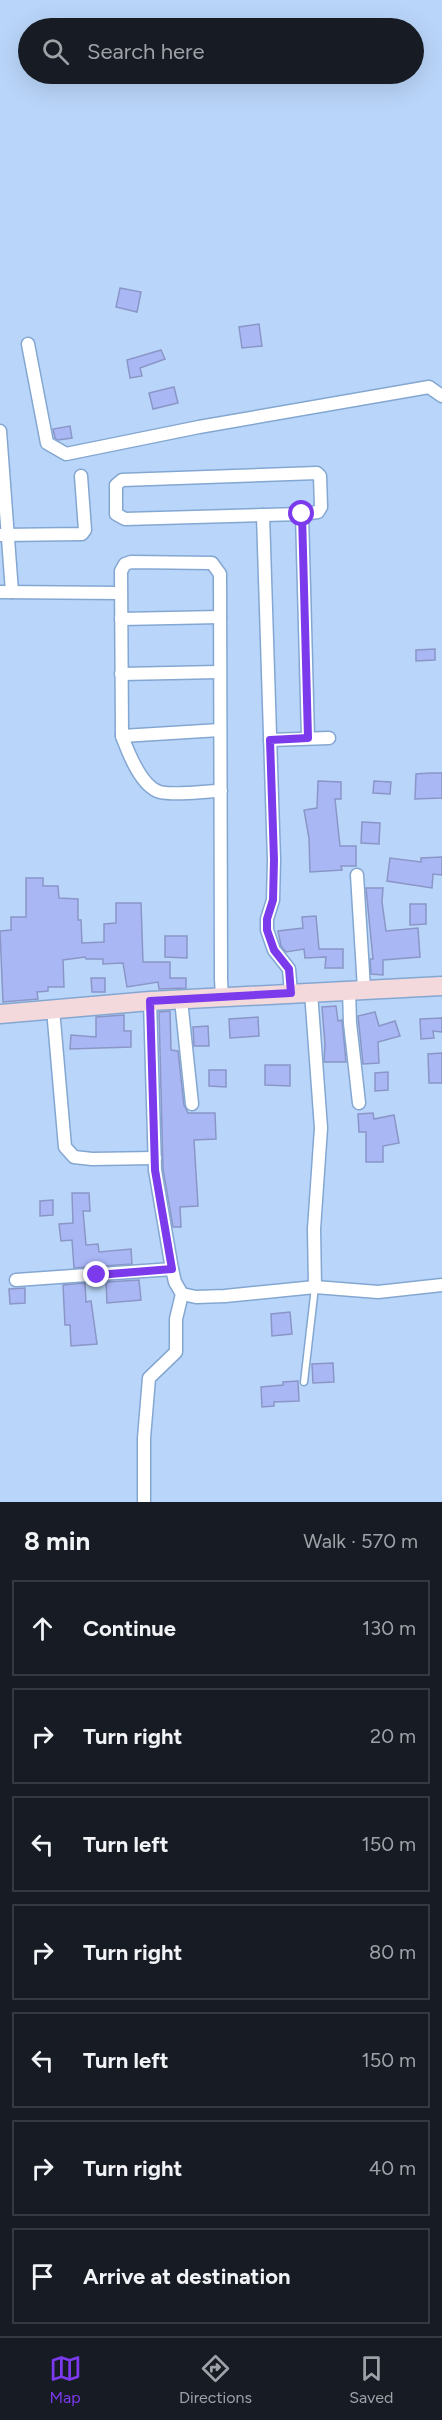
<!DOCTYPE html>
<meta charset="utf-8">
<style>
:root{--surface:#171b24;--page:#242831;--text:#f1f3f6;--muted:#9ea1a6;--line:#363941;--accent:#7c3aed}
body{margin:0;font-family:Figtree,sans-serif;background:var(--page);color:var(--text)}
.stop{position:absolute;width:18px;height:18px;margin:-14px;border:4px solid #7c3aed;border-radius:50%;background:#fff}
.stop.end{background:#7c3aed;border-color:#fff;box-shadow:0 2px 6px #0008}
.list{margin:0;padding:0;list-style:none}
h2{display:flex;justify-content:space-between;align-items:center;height:78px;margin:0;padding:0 24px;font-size:26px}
h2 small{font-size:20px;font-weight:400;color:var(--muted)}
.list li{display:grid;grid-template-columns:39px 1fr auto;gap:18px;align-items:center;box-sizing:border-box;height:96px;margin:0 12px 12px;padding:0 12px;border:2px solid var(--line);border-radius:0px}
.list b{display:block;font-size:22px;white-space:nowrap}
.list em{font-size:20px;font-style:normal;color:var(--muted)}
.icon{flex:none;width:33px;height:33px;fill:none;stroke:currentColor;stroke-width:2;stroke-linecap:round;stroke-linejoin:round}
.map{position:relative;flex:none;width:442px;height:1502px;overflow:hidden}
.search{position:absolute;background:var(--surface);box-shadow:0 6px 24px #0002;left:18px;right:18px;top:18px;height:66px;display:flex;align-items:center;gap:15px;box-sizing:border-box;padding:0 21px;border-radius:33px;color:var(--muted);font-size:22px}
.sheet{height:834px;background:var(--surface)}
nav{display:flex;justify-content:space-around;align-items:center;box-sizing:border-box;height:84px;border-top:2px solid var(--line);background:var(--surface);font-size:16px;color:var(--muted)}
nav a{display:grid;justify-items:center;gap:3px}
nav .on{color:var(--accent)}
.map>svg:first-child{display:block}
.building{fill:#a9b7f5;stroke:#8b96c7;stroke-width:1.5}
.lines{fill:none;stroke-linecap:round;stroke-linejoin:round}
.lane-casing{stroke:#84a7d2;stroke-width:9}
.street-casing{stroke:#84a7d2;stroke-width:15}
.secondary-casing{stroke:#84a7d2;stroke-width:21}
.lane{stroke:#fff;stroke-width:6}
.street{stroke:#fff;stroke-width:12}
.secondary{stroke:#f4d9dc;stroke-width:18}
.route{stroke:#7c3aed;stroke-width:8}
</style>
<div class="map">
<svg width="442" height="1502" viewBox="0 0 442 1502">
<rect width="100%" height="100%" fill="#b9d5f9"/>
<g class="building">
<polygon points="120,288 141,292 137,312 116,307"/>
<polygon points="259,324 262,346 242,348 239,327"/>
<polygon points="161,350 165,359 140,368 142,376 130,378 127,360"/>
<polygon points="174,387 178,403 153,409 149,393"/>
<polygon points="70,426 72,438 58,440 55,438 53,429"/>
<polygon points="435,649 435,660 416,661 416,650"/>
<polygon points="430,773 442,773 442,798 415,799 416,774"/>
<polygon points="318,781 341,782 341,799 335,799 340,846 356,846 356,866 341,866 342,870 310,872 309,838 304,810 317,808"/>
<polygon points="374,781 391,782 390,794 373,793"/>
<polygon points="362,822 380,823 379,844 361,843"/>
<polygon points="442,857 442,875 433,874 432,888 387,881 390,858 421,862 421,858"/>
<polygon points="26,878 43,878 43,886 58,886 59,898 78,899 78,920 81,920 82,943 104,942 104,924 116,923 116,903 141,903 143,962 170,962 170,978 186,978 186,988 159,989 158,982 127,987 123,963 103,964 103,959 86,959 85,957 63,960 64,987 48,987 48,991 37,992 38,999 3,1002 0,931 11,930 11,917 26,917"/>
<polygon points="366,888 383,888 382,902 386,931 418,928 420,957 383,960 383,975 371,974 370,959 373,959"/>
<polygon points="410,904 426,904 426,924 410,925"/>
<polygon points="316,916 319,949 343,949 343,968 325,968 326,957 305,958 304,949 286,952 281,946 278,931 303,928 302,917"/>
<polygon points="165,936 187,936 187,958 165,957"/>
<polygon points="91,978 105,978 105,992 92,992"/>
<polygon points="336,1006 338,1021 342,1020 346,1062 324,1062 325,1044 322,1007"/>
<polygon points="170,1011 171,1050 178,1051 184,1105 188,1113 215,1113 216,1139 194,1140 198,1206 180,1207 181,1227 173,1227 163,1169 159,1012"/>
<polygon points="375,1012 379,1026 395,1021 400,1036 378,1042 379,1063 363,1064 358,1016"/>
<polygon points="124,1015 124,1031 131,1031 131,1047 70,1049 71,1035 96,1037 96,1017"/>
<polygon points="258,1017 259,1036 230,1038 229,1019"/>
<polygon points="442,1018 442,1032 433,1031 434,1038 421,1039 420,1019"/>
<polygon points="208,1026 209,1046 194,1046 193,1027"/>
<polygon points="442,1053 442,1083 429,1083 428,1054"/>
<polygon points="265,1065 290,1065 290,1086 265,1085"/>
<polygon points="209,1070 226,1070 226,1087 209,1086"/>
<polygon points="388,1072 388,1090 375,1091 375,1073"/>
<polygon points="373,1113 374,1119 394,1115 399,1143 383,1146 383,1162 366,1162 366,1132 359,1132 358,1114"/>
<polygon points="72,1193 89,1193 90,1211 83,1211 86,1245 98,1244 99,1252 131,1249 132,1264 74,1268 72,1240 61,1241 59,1224 73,1223"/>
<polygon points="53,1200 53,1215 40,1216 40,1201"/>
<polygon points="139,1280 141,1300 107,1303 106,1282"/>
<polygon points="85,1283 86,1302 91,1301 97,1344 71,1346 70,1325 65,1325 63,1285"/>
<polygon points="25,1288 25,1303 10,1304 9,1289"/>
<polygon points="290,1312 292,1334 272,1336 271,1314"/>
<polygon points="333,1363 334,1382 313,1383 312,1364"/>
<polygon points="298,1381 299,1401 274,1402 274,1406 262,1407 261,1387 283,1385 283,1382"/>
</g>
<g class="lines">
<g class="lane-casing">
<polyline id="lane" points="304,1382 315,1287"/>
</g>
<g class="street-casing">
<g id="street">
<polyline points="28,344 47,443 66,454 199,427 429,387 442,396"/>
<polyline points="0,431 12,592"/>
<polyline points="302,514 318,512 321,507 320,476 317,473 122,480 116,485 116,514 125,519 302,514 308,738"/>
<polyline points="263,515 274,860 273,900 267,919 267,930 274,950 289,969 291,993"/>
<polyline points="1,535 82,534 85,530 81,476"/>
<polyline points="0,592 121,593"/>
<polyline points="121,619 220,617"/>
<polyline points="121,674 219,672"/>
<polyline points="122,736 220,730"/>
<polyline points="270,740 329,738"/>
<path d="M221,791c-19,0 -43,5 -61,1 -19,-5 -32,-40 -38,-56l-1,-165 4,-7 6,-2 81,1 8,11c0,135 1,270 1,405l1,18"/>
<polyline points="357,875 364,989"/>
<polyline points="349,990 350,1023 359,1103"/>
<polyline points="311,992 321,1128 314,1229 315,1287"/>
<polyline points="181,1000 192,1104"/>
<polyline points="150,1001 155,1170 172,1269 175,1282 182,1294 196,1297 225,1296 315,1287 378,1292 442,1285"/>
<polyline points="53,1009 65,1147 74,1157 92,1159 155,1158"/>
<polyline points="16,1280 172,1269"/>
<polyline points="144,1502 144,1438 149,1378 176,1352 176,1319 182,1294"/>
</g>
</g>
<g class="secondary-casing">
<polyline id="secondary" points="0,1014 150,1001 442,986"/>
</g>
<use href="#lane" class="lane"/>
<use href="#street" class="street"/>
<use href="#secondary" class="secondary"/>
</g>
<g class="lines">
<polyline class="route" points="97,1275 172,1269 155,1170 150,1001 291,993 289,969 274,950 267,930 267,919 273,900 274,860 270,740 308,738 302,514"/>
</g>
</svg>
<div class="stop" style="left:302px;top:514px"></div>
<div class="stop end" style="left:97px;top:1275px"></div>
<div class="search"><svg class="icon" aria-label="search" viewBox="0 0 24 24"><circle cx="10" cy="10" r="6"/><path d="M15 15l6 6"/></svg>Search here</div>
</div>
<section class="sheet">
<h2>8 min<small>Walk · 570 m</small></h2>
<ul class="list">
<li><svg class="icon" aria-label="ahead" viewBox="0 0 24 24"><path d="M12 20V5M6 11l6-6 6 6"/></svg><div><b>Continue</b></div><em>130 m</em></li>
<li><svg class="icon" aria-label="right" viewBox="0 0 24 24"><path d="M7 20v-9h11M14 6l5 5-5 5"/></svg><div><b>Turn right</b></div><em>20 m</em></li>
<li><svg class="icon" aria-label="left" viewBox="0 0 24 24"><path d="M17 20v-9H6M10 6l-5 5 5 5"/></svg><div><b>Turn left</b></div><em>150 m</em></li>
<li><svg class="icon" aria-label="right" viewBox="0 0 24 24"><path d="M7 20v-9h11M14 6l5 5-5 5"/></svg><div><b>Turn right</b></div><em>80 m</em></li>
<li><svg class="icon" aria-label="left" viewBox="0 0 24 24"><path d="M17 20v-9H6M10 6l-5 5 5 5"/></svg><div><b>Turn left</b></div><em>150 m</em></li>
<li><svg class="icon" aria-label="right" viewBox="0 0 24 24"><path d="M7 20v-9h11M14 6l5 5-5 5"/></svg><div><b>Turn right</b></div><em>40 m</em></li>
<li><svg class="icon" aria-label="arrive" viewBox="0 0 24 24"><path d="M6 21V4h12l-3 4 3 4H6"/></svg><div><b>Arrive at destination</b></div></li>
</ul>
</section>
<nav>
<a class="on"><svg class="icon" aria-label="map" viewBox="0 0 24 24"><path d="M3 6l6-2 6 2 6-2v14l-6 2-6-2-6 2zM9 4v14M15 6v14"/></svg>Map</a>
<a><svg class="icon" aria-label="directions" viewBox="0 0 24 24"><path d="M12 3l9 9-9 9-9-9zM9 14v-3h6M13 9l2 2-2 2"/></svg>Directions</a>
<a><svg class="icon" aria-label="saved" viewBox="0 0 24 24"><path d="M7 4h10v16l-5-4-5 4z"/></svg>Saved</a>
</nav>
